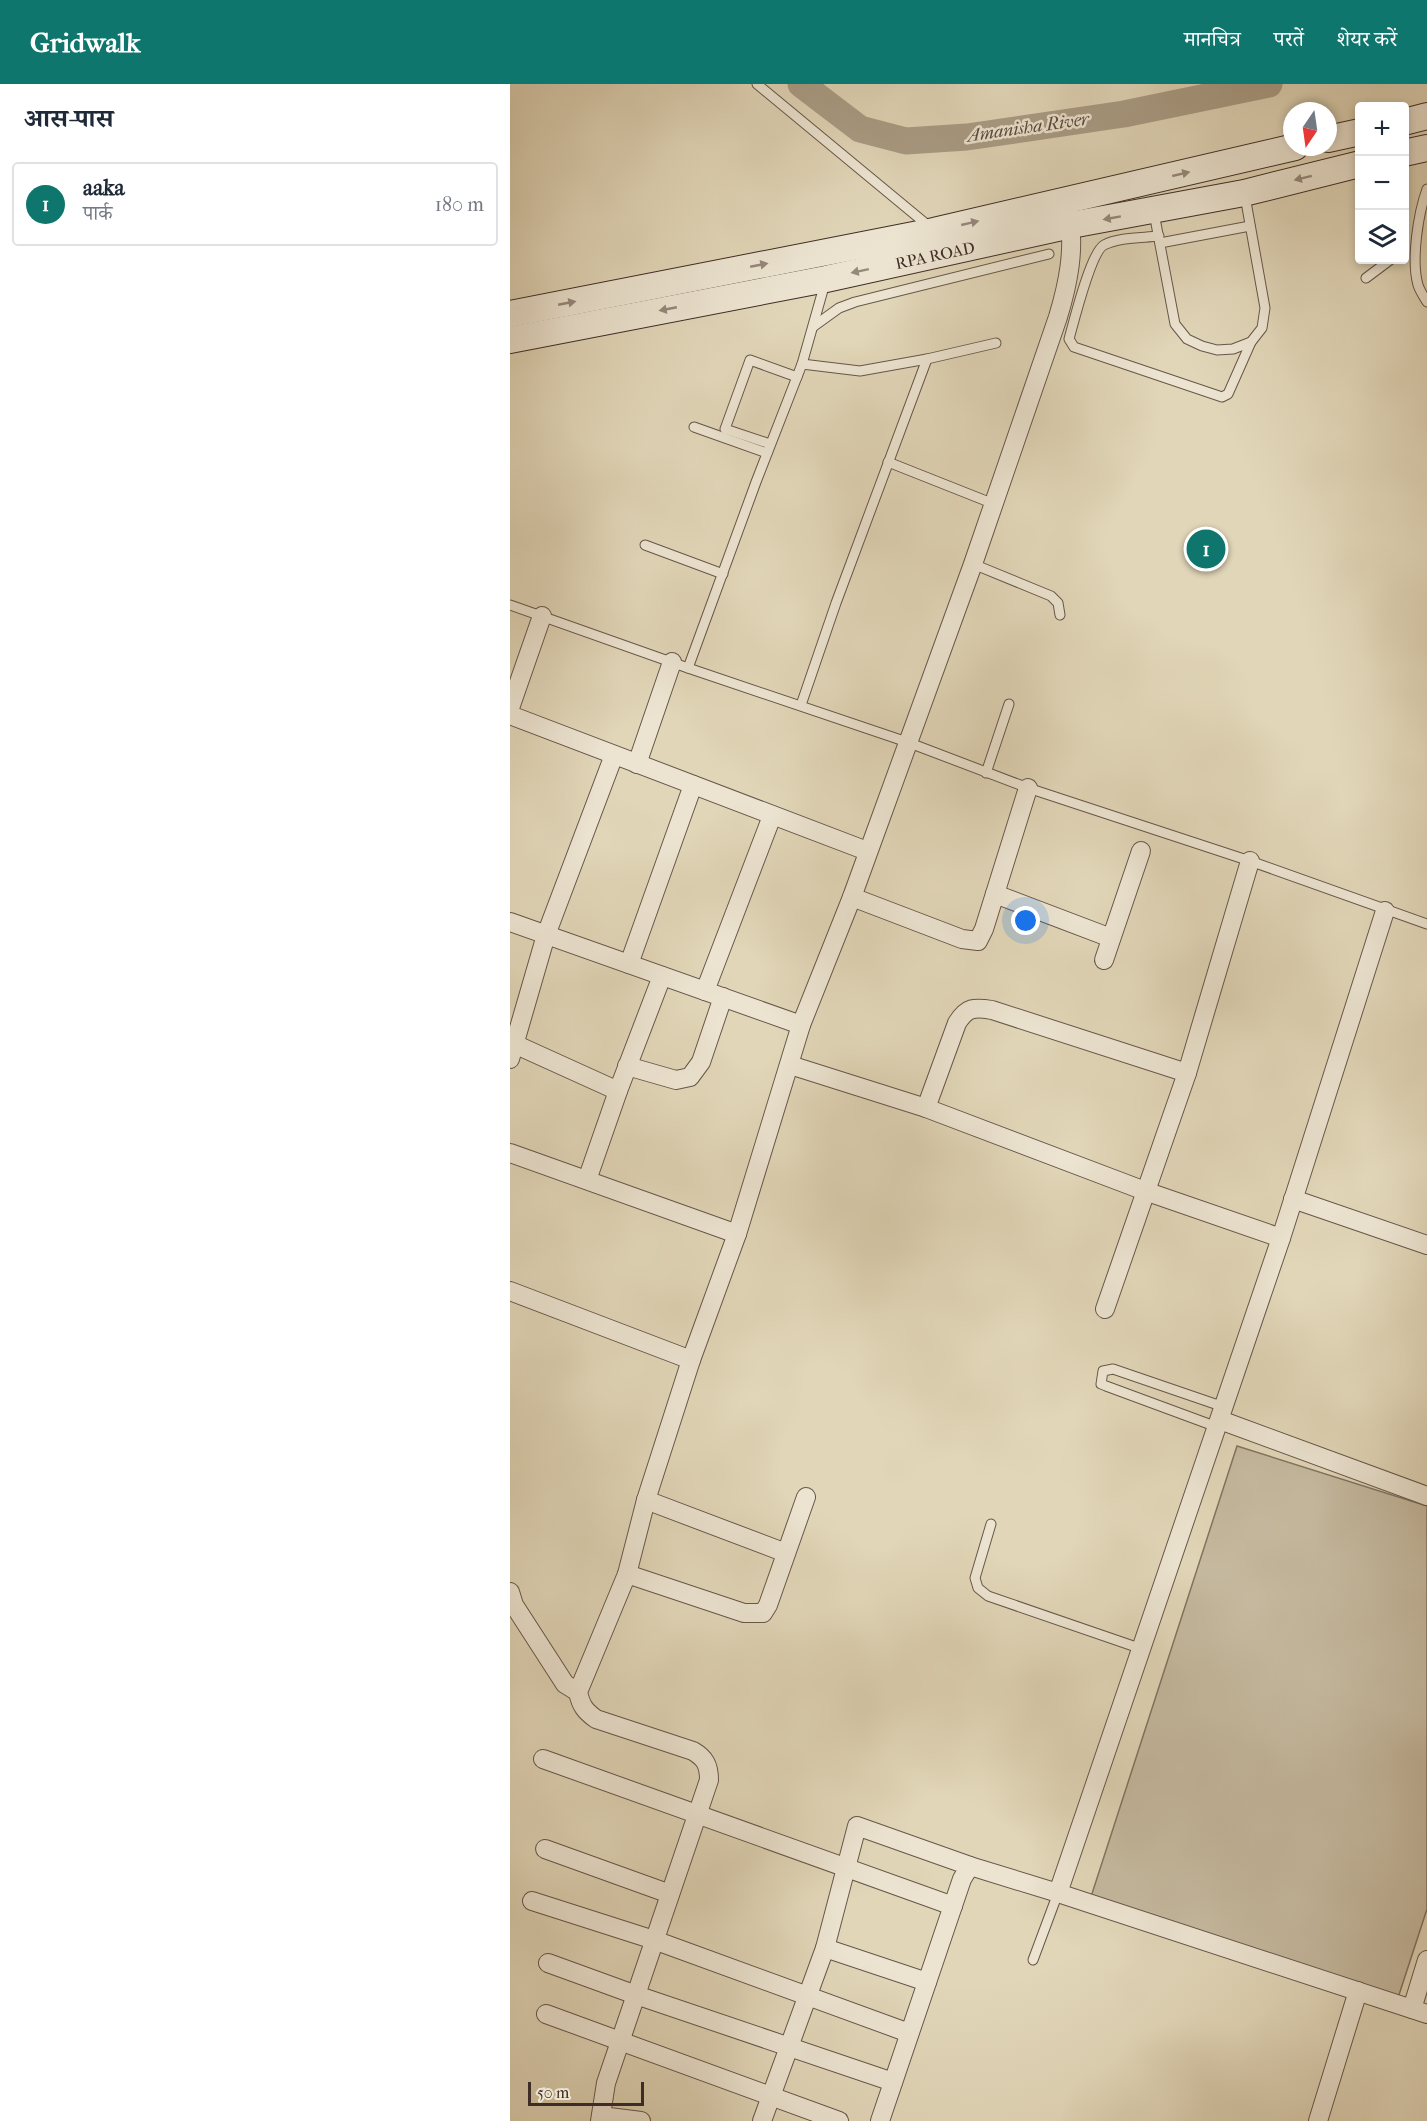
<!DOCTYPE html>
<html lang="hi">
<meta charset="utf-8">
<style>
:root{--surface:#fff;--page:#f2f2f3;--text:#1f2937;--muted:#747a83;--line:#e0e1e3;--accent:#0f766e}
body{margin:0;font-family:"IM FELL French Canon","Noto Serif Devanagari",serif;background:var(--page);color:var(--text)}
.controls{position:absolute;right:18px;top:18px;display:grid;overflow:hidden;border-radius:6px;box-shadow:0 3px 9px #0003}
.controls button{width:54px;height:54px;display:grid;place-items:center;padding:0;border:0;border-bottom:2px solid var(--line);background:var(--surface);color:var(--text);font:30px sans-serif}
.compass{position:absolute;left:773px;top:18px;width:54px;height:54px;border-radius:50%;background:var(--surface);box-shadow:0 3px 9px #0003;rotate:193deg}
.scale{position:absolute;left:18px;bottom:15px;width:116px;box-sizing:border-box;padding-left:6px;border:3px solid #3e2d26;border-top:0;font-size:16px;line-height:21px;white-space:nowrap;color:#3e2d26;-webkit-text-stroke:4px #ece4d1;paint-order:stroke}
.you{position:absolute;left:516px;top:837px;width:21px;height:21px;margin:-15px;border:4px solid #fff;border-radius:50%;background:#1a73e8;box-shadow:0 0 0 9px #1a73e833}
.badge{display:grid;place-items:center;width:39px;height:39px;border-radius:50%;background:var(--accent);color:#fff;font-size:20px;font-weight:700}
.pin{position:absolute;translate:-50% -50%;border:3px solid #fff;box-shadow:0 2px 6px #0006}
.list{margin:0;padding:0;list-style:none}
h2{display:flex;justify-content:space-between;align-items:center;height:78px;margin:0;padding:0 24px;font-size:26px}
h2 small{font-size:20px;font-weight:400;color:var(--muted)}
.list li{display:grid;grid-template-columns:39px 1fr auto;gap:18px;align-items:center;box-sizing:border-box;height:84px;margin:0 12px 12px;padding:0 12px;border:2px solid var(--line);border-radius:6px}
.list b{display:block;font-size:22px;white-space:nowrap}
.list p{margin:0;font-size:20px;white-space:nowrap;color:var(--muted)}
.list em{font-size:20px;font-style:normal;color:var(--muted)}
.icon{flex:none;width:33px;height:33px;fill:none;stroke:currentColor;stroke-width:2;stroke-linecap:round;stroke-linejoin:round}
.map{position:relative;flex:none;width:917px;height:2037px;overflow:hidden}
header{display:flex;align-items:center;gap:36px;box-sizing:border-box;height:84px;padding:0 30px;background:var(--accent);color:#fff}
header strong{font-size:28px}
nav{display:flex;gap:33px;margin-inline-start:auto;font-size:21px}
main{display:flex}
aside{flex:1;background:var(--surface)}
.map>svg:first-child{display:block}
.green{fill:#c5b99f;stroke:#827362;stroke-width:1.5}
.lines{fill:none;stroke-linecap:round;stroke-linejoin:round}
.river{stroke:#aa9d86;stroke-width:27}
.lane-casing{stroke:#67574a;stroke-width:11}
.street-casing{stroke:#67574a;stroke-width:20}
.secondary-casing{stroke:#3e2d26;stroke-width:28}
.lane{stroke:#ece4d1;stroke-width:9}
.street{stroke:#ece4d1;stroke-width:18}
.secondary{stroke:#ece4d1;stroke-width:26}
.oneway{fill:#95887c}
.labels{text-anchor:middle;stroke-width:5;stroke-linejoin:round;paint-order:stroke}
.street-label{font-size:16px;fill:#3e2d26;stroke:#ece4d1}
.water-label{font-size:18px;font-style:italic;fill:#59493e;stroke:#ece4d1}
</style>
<header>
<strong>Gridwalk</strong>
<nav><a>मानचित्र</a><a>परतें</a><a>शेयर करें</a></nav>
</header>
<main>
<aside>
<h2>आस-पास<small></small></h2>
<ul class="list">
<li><span class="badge">1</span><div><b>aaka</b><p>पार्क</p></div><em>180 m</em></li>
</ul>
</aside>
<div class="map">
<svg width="917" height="2037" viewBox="0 0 917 2037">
<rect width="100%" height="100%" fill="#e1d6b8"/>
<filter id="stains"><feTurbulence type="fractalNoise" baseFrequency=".00333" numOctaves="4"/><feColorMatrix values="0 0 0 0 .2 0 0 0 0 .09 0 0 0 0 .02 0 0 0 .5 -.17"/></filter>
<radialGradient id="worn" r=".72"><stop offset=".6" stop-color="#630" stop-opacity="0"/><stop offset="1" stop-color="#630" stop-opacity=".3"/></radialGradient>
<polygon class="green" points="727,1362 917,1422 917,1825 885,1923 578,1822"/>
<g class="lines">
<polyline class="river" points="291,0 350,45 396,57 457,53 614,30 759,0"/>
<g class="lane-casing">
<g id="lane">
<polyline points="247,0 421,144"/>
<path d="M917,105c-9,25 -16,71 -9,96 2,6 6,12 9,17"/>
<polyline points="644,129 665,240 677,255 692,262 707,266 723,265 741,258 752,244 755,224 735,112"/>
<path d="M649,152c-17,2 -40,1 -55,9 -13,7 -30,76 -35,94l5,8 148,50 6,-3 23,-52"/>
<polyline points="650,159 740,142"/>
<polyline points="856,194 880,176"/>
<polyline points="304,242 329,224 345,218 539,170"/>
<polyline points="417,275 486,259"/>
<polyline points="184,343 257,369"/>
<polyline points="260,360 215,345 240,276 287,293"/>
<polyline points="378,378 484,420"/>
<polyline points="135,461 213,490"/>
<polyline points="463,480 541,512 548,519 550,531"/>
<polyline points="0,521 178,584 397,658 518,704 740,777 917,840"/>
<polyline points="178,584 246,398 292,280 315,199"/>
<polyline points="291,621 326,519 417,275 350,287 292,280"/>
<polyline points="476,689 499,620"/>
<polyline points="707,1343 596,1302 591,1300 593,1287 603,1285 714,1323"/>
<polyline points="481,1440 465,1494 468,1504 478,1512 632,1565"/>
<polyline points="523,1876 548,1809"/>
</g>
</g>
<g class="street-casing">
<g id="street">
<polyline points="0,624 32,532"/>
<polyline points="0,631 357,767"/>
<polyline points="127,680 162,578"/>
<polyline points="485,810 601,854"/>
<polyline points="342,813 452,855 468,857 474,845 518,704"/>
<polyline points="0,838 291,941"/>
<polyline points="594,876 631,767"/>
<polyline points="119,880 183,701"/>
<polyline points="195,907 262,732"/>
<polyline points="0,958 108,1007 152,892"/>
<polyline points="0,975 36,851 104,671"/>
<polyline points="280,981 416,1024 635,1107 771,1154"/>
<polyline points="117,982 166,996 180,993 191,978 213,913"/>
<path d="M416,1024l31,-85c10,-16 17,-16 35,-13l195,63"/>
<polyline points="0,1069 227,1150"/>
<polyline points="77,1096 108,1007"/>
<polyline points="783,1115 917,1161"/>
<polyline points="0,1207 181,1276"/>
<polyline points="595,1225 677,989 740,777"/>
<polyline points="710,1336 917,1412"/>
<polyline points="136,1416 276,1469"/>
<polyline points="117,1490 234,1529 253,1529 258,1521 296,1413"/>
<polyline points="0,1508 4,1521 55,1600 68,1608"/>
<polyline points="33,1675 443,1822"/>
<polyline points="35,1765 160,1810"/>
<polyline points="460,1782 548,1809 771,1154 875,827"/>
<polyline points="548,1809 917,1930"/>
<polyline points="22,1817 144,1856 399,1949"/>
<polyline points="315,1864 417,1898"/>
<polyline points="38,1879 126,1911 383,1998"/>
<polyline points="902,1925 917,1876"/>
<polyline points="36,1930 329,2037"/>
<polyline points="91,2032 131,2037"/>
<path d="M90,2037l6,-38 103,-303c0,-15 -4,-22 -16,-29l-97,-32c-11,-8 -15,-13 -18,-27l49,-118 19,-74 45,-140 46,-126 64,-209 51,-128 121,-333 85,-247c10,-33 17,-67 11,-102"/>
<polyline points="252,2037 315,1864 347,1742 460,1782 452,1795 370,2037"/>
<polyline points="808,2037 848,1907"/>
</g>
</g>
<g class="secondary-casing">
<g id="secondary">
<polyline points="894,38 917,32"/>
<polyline points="818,55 850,48"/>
<polyline points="894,69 917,64"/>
<polyline points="0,230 424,147 785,63"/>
<polyline points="0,256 316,195 561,141 734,109 850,80"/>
</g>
</g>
<use href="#lane" class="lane"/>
<use href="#street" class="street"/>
<use href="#secondary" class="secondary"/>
</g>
<defs><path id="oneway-solid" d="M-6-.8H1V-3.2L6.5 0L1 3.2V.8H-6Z" transform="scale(1.5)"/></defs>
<g class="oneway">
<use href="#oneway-solid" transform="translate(671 90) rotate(-13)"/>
<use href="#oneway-solid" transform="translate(793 94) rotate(166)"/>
<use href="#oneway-solid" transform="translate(602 134) rotate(170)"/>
<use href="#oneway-solid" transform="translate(460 139) rotate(-13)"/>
<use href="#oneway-solid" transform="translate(249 181) rotate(-11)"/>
<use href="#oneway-solid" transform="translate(350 187) rotate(168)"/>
<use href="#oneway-solid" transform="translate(57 219) rotate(-11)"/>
<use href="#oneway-solid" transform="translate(158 225) rotate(169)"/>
</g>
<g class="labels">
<g class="street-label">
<text transform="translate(425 171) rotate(-12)" y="6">RPA ROAD</text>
</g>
<g class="water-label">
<text transform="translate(518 43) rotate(-8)" y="6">Amanisha River</text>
</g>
</g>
<rect width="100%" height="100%" filter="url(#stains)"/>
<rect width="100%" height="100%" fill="url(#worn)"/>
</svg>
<div class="controls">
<button>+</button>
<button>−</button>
<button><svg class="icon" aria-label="layers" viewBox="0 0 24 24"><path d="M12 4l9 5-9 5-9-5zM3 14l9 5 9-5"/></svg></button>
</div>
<svg class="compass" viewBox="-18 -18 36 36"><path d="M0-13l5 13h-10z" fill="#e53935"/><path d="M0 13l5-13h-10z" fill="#747a83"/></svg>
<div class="scale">50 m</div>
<div class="you"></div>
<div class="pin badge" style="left:696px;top:465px">1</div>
</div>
</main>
